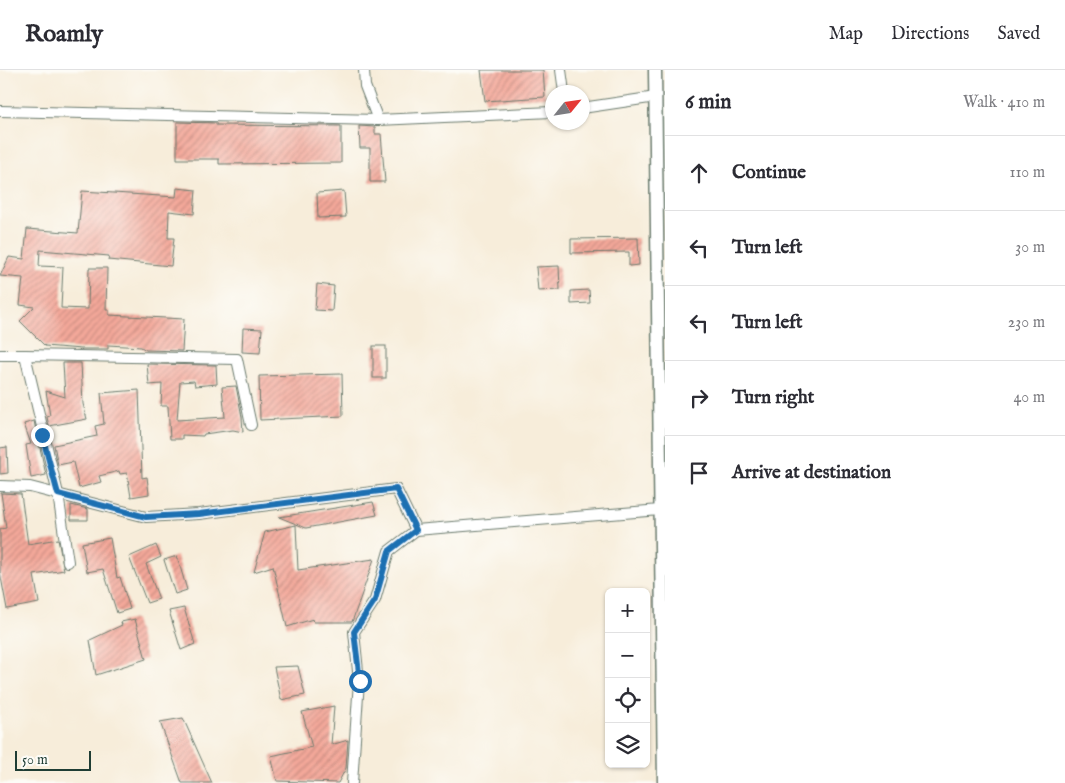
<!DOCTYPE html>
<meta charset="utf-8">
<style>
:root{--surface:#fff;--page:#f2f2f3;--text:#2b2b33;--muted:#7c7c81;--line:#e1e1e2}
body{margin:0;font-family:"IM FELL English",serif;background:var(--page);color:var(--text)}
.controls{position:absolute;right:15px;bottom:15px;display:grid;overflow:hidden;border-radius:8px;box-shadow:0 1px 4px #0004}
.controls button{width:45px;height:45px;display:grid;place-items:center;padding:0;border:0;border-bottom:1px solid var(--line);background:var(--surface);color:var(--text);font:25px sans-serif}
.compass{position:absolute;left:545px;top:15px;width:45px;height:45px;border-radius:50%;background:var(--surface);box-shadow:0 1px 4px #0004;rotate:60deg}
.scale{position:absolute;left:15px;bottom:12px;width:76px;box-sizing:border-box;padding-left:5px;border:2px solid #1f3d34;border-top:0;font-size:14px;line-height:18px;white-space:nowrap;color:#1f3d34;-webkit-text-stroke:4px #fdfcf7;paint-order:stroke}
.stop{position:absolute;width:15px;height:15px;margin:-11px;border:4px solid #1f6fb2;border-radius:50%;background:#fff}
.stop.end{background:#1f6fb2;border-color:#fff;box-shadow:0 1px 5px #0008}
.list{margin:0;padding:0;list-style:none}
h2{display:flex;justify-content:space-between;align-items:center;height:65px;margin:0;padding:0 20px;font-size:21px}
h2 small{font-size:16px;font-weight:400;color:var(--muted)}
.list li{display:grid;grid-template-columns:32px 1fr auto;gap:15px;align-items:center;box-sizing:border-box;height:75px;padding:0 20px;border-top:1px solid var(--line)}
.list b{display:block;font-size:19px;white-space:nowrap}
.list em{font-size:16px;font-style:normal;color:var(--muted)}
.icon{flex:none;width:28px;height:28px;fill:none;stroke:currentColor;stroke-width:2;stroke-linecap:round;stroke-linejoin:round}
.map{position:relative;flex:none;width:665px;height:713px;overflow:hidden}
header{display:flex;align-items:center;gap:30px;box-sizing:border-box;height:70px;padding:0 25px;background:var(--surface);border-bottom:1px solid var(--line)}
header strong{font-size:24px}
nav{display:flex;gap:28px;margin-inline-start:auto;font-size:18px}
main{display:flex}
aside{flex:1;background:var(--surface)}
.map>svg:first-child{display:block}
.building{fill:url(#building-hatch)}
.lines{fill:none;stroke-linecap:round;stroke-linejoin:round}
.minor-casing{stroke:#6b7b6e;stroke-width:12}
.tertiary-casing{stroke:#6b7b6e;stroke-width:15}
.minor{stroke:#fff;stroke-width:10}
.tertiary{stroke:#fff;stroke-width:12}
.route{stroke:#1f6fb2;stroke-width:6}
</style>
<header>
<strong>Roamly</strong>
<nav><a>Map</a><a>Directions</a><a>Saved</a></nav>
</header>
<main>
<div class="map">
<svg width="665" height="713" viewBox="0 0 665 713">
<defs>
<pattern id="building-hatch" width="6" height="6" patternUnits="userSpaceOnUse" patternTransform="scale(1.25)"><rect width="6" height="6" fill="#f4a89a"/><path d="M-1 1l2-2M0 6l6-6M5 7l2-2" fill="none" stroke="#c58a7e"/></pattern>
</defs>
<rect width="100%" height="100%" fill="#fdfcf7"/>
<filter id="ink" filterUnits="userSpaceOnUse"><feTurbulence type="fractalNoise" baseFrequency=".02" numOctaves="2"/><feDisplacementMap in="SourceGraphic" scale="10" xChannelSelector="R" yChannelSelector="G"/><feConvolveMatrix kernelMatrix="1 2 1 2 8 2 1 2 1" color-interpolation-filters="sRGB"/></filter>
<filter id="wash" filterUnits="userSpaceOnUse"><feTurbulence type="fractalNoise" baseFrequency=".0096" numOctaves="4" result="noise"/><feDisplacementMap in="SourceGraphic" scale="20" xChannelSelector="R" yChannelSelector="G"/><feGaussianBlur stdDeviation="1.12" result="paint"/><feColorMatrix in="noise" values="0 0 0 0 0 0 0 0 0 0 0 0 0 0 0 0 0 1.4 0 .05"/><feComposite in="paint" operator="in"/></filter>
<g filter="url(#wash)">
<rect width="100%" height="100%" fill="#f7edda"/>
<g id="blocks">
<g class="building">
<polygon points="481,0 543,0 545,27 485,31"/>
<polygon points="177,52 216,53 216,55 341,56 341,93 219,94 219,89 177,89"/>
<polygon points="359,56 375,57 375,64 381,64 385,112 370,112 370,78 360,78"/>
<polygon points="177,118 196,120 194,144 169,141 168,168 174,168 171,196 108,190 109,186 40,180 39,196 63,197 61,238 88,239 89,198 107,198 106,240 109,240 109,245 184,249 182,281 146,280 141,277 108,275 108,279 81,279 45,276 20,251 34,237 20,235 23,208 0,206 9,187 24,189 27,159 78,163 82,121 176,127"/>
<polygon points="344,121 346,147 318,148 317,123"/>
<polygon points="638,168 639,195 629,196 629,182 571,183 571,169"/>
<polygon points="559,196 560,220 538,221 536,197"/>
<polygon points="317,214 334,216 332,241 315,240"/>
<polygon points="589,220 590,233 571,234 571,221"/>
<polygon points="243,258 262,259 260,283 242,282"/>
<rect x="373" y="276" width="13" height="32"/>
<polygon points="63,293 81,293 83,334 87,349 49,356 47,347 50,346 46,321 65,327"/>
<polygon points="147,294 216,295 217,314 195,316 194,311 180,312 177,350 225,347 222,317 236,316 242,347 243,362 233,360 204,364 203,366 182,365 182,369 170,369 168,336 161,336 162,314 149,315"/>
<polygon points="342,304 343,346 260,350 259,306"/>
<polygon points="139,320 142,408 147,407 149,424 131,427 127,403 120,404 119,401 99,406 101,412 79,418 73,392 58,395 54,375 97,366 95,356 104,354 101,323"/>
<polygon points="34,351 46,405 31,408 26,375 31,374 24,354"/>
<polygon points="7,377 8,403 0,404 0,378"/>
<polygon points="1,423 21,424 28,474 58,469 64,500 34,505 39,533 7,539 0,502 0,459 6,458"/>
<polygon points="373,432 377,445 306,458 279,447"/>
<polygon points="71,435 88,439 88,450 71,450"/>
<polygon points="296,455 298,500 374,489 352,552 314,552 313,549 287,557 273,496 254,502 265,462"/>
<polygon points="110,468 117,508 120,507 130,539 117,543 103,499 87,502 82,473"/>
<polygon points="156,475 161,487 146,494 159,529 147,533 129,487"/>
<polygon points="177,486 187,520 175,524 164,490"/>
<polygon points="184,538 195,574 181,580 169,541"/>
<polygon points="135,549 146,589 96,605 90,570 122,555 121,552"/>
<polygon points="298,596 305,625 281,630 274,597"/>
<polygon points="334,636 331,675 348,670 346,698 338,713 277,711 271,686 312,677 302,642"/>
<polygon points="183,648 212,713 182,713 160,652"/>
</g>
</g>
</g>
<g filter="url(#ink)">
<use href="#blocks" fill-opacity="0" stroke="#6b7b6e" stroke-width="1"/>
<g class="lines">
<g class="minor-casing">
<g id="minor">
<polyline points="364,0 365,16 378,50"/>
<polyline points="561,0 564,22"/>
<polyline points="582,38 656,27"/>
<polyline points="0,41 378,50 552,42"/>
<polyline points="0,285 25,285"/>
<polyline points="0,416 30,417 146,447 199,444 396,419 416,460 660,440"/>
<polyline points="68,492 58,424 25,285 237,289 251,355"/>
<polyline points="352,713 359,611 354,562 375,530 389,481 416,460"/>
</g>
</g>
<g class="tertiary-casing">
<polyline id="tertiary" points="655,0 664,713"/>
</g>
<use href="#minor" class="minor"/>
<use href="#tertiary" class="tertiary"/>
</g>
</g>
<g class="lines" filter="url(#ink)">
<polyline class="route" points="42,365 58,424 146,447 199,444 396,419 416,460 389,481 375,530 354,562 360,611"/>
</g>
</svg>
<div class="controls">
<button>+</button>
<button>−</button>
<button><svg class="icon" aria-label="locate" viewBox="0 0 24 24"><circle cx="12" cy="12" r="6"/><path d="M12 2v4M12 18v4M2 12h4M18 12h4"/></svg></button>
<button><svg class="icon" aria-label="layers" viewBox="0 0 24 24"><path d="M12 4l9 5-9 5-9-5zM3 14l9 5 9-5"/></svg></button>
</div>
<svg class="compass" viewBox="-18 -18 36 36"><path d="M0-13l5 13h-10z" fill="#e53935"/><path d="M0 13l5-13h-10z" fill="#7c7c81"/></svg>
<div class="scale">50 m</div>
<div class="stop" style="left:360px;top:611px"></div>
<div class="stop end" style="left:42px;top:365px"></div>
</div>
<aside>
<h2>6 min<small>Walk · 410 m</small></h2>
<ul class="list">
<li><svg class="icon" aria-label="ahead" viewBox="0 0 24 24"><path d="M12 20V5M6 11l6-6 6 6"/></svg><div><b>Continue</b></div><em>110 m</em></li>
<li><svg class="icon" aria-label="left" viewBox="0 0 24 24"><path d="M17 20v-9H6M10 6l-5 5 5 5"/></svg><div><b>Turn left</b></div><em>30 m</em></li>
<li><svg class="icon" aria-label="left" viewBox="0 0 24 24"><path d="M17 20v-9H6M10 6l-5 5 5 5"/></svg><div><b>Turn left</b></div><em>230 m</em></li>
<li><svg class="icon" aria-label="right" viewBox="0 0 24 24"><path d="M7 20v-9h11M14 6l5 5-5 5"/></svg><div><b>Turn right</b></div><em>40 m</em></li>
<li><svg class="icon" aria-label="arrive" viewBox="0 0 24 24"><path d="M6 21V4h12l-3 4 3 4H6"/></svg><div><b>Arrive at destination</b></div></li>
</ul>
</aside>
</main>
